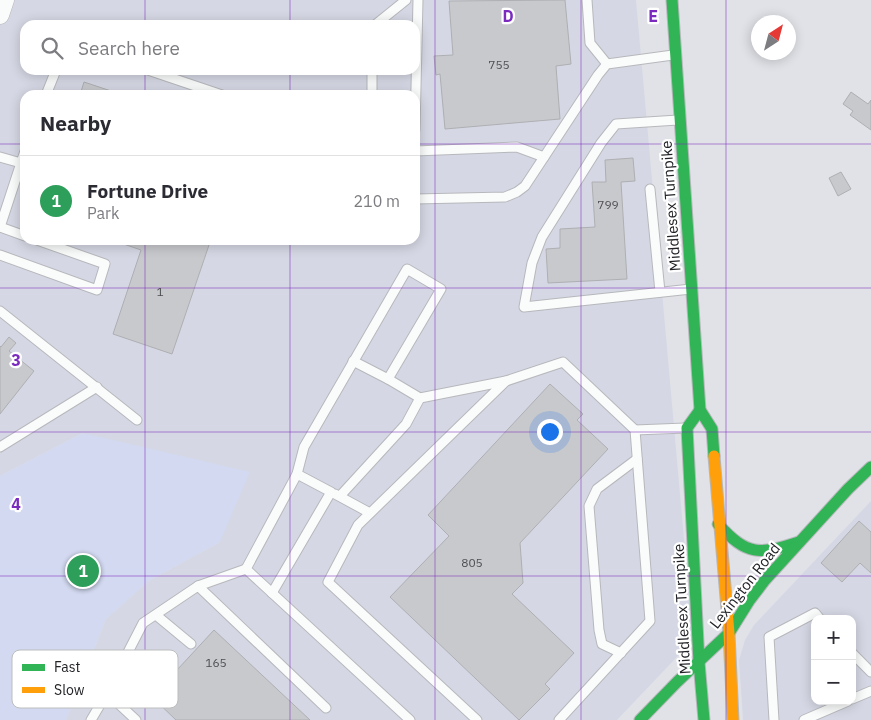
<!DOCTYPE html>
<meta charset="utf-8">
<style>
:root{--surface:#fff;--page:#f7f7f7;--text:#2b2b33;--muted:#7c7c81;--line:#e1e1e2;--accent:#64656a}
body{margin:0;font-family:"IBM Plex Sans",sans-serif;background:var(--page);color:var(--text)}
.controls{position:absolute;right:15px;bottom:15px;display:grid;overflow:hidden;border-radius:10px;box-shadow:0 2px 12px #0003}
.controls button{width:45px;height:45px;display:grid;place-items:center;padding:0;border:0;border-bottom:1px solid var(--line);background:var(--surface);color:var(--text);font:25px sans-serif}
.compass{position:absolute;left:751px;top:15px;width:45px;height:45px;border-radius:50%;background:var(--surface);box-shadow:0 2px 12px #0003;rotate:36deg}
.you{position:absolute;left:549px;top:431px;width:18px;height:18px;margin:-12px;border:4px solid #fff;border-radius:50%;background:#1a73e8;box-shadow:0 0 0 8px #1a73e833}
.badge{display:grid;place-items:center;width:32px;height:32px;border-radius:50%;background:var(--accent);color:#fff;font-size:16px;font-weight:700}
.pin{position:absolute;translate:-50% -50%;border:2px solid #fff;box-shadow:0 1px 5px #0006}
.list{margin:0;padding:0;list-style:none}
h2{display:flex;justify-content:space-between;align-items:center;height:65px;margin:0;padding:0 20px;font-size:21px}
h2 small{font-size:16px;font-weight:400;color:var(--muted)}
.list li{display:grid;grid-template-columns:32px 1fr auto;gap:15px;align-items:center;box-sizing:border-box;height:90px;padding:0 20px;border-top:1px solid var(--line)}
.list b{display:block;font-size:19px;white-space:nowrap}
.list p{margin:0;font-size:16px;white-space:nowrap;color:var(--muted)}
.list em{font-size:16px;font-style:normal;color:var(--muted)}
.icon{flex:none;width:28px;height:28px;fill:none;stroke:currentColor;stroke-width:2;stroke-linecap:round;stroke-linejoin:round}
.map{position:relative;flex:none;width:871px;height:720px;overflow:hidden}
.search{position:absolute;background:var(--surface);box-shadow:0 2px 12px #0003;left:20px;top:20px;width:400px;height:55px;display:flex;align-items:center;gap:12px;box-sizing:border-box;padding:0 18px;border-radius:15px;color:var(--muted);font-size:19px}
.panel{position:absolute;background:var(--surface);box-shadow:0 2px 12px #0003;left:20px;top:90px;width:400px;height:155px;border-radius:15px}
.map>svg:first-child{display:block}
.built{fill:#d5d8e4;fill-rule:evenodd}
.green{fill:#d2d9f0}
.building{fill:#c8c9cd;stroke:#aeafb2}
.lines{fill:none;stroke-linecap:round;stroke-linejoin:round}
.lane-casing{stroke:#b7b8bc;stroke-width:11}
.street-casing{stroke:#b7b8bc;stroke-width:19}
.fast-casing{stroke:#b7b8bc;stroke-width:13}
.slow-casing{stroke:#b7b8bc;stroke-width:13}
.lane{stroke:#fafbfb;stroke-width:9}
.street{stroke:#fafbfb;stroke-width:18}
.fast{stroke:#30b455;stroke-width:11}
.slow{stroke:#ff9f0a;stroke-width:11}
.grid{fill:none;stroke:#7b2cbf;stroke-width:1;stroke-opacity:0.55}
.labels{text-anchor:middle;stroke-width:4.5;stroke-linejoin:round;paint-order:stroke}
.number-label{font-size:12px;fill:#4e4e52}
.street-label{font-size:15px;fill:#212226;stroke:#fff}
.key{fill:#fff;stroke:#bcbdbe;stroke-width:1}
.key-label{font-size:14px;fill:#212226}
.grid-label{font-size:16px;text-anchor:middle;font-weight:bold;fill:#7b2cbf;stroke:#fff;stroke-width:4.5;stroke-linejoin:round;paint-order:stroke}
</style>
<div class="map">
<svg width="871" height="720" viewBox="0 0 871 720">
<rect width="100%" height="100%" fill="#e1e2e7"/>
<g class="built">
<path d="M0,0h636l57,640 -76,80h-551l40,-101 44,-39 70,-38 -137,-109 -83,43zM25,25h390v45h-390zM25,95h390v145h-390z"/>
<path d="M871,501v219h-128l-4,-60 6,-20 9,-15zM815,619h37v82h-37z"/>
</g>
<polygon class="green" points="83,433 250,472 220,542 150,580 106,619 66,720 0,720 0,476"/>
<g class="building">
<polygon points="565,0 571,64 556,66 560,119 445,129 440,74 436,75 434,56 453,55 449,1"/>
<polygon points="84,82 123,95 80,95"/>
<polygon points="851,92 868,104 871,100 871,130 850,115 853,111 843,104"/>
<polygon points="633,158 635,181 621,182 627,279 548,283 546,249 560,248 560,229 595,227 592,182 606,182 605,160"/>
<polygon points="841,172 851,189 838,196 829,178"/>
<polygon points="112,240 194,240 209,245 172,354 113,334 141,250"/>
<polygon points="9,337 16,343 9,351 34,371 0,414 0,346 1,347"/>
<polygon points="550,384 583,414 577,420 608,449 520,543 523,583 512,594 574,653 545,684 550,689 519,720 390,597 449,536 428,515"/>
<polygon points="859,521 871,532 871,573 860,563 842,582 821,563"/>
<polygon points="214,630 310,720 176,720 152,697"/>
</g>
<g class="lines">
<g class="lane-casing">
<g id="lane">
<polyline points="587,0 590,43 607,64"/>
<polyline points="375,25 406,0"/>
<polyline points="148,70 222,95"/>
<polyline points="46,95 56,70"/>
<polyline points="372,95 372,70"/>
<polyline points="678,120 616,124 601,143 542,237 532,263 524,307 691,289"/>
<polyline points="415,130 418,0"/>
<polyline points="415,151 517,147 544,157"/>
<polyline points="0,157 21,163 25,151"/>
<polyline points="650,189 660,292"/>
<polyline points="415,199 505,197 517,192 525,186 598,75 607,64 673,55"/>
<polyline points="0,227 21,163"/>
<polyline points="0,227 25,236"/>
<polyline points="0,255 97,290 105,264 37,240"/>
<polyline points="0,311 137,420"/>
<polyline points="353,361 388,379"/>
<polyline points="506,381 563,362 635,430 650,621 559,720"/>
<polyline points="635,430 685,428"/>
<polyline points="0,447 97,387"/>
<polyline points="335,494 370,513"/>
<polyline points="340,496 406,424 420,398"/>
<polyline points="198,586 246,569"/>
<polyline points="272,593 331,492 297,474"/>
<polyline points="156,615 191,644"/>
<polyline points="128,653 160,681"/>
<polyline points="621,653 602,644 599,630 589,506 597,489 637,459"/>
<polyline points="852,653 871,672"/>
<polyline points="852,699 871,691"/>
<polyline points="91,720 107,693"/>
<polyline points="136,720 107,693 143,623 198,586 326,708"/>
<polyline points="410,720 246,569 297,474 304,447 407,269 441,289 388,379 420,398 506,381 358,525 328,582 477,720"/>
<polyline points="774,720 769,637 815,613 820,619"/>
<polyline points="804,720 848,701"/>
</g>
</g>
<g class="street-casing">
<polyline id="street" points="0,15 5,0"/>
</g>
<g class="fast-casing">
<g id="fast">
<polyline points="672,0 700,410 712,429 714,456"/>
<polyline points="700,410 687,428 699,662 704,720"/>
<path d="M718,524c29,32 41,31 81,18"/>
<polyline points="640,720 677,682 729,633 749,601 765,580 848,489 871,467"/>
</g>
</g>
<g class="slow-casing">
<polyline id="slow" points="714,456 729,633 733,720"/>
</g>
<use href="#lane" class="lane"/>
<use href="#street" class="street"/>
<use href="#fast" class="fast"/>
<use href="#slow" class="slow"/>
</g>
<path class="grid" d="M145,0v25M290,0v25M435,0v720M581,0v720M726,0v720M145,70v25M290,70v25M0,144h25M415,144h456M145,240v480M290,240v480M0,288h871M0,432h871M0,576h871"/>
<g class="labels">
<g class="number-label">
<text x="499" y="69">755</text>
<text x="608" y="209">799</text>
<text x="160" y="296">1</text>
<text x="472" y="567">805</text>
<text x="216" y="667">165</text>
</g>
<g class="street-label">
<text transform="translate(671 206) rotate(-94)" y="5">Middlesex Turnpike</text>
<text transform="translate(745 586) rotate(-52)" y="5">Lexington Road</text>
<text transform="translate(682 609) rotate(-93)" y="5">Middlesex Turnpike</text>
</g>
</g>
<rect x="12" y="650" width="166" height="58" rx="8" class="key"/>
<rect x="22" y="664" width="23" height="7" fill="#30b455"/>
<rect x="22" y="687" width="23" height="6" fill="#ff9f0a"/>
<g class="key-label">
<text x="54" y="672">Fast</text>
<text x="54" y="695">Slow</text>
</g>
<g class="grid-label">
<text x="508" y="22">D</text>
<text x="653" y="22">E</text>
<text x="16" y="366">3</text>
<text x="16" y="510">4</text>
</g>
</svg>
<div class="controls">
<button>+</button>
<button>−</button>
</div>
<svg class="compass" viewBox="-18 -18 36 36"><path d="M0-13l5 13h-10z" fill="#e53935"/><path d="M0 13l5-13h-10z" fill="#7c7c81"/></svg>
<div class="you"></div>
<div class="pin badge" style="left:83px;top:571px;background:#2e9e5b">1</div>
<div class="search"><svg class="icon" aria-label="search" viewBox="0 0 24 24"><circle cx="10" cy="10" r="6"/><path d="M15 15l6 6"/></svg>Search here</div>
<section class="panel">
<h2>Nearby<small></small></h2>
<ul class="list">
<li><span class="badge" style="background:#2e9e5b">1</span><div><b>Fortune Drive</b><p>Park</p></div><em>210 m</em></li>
</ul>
</section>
</div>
